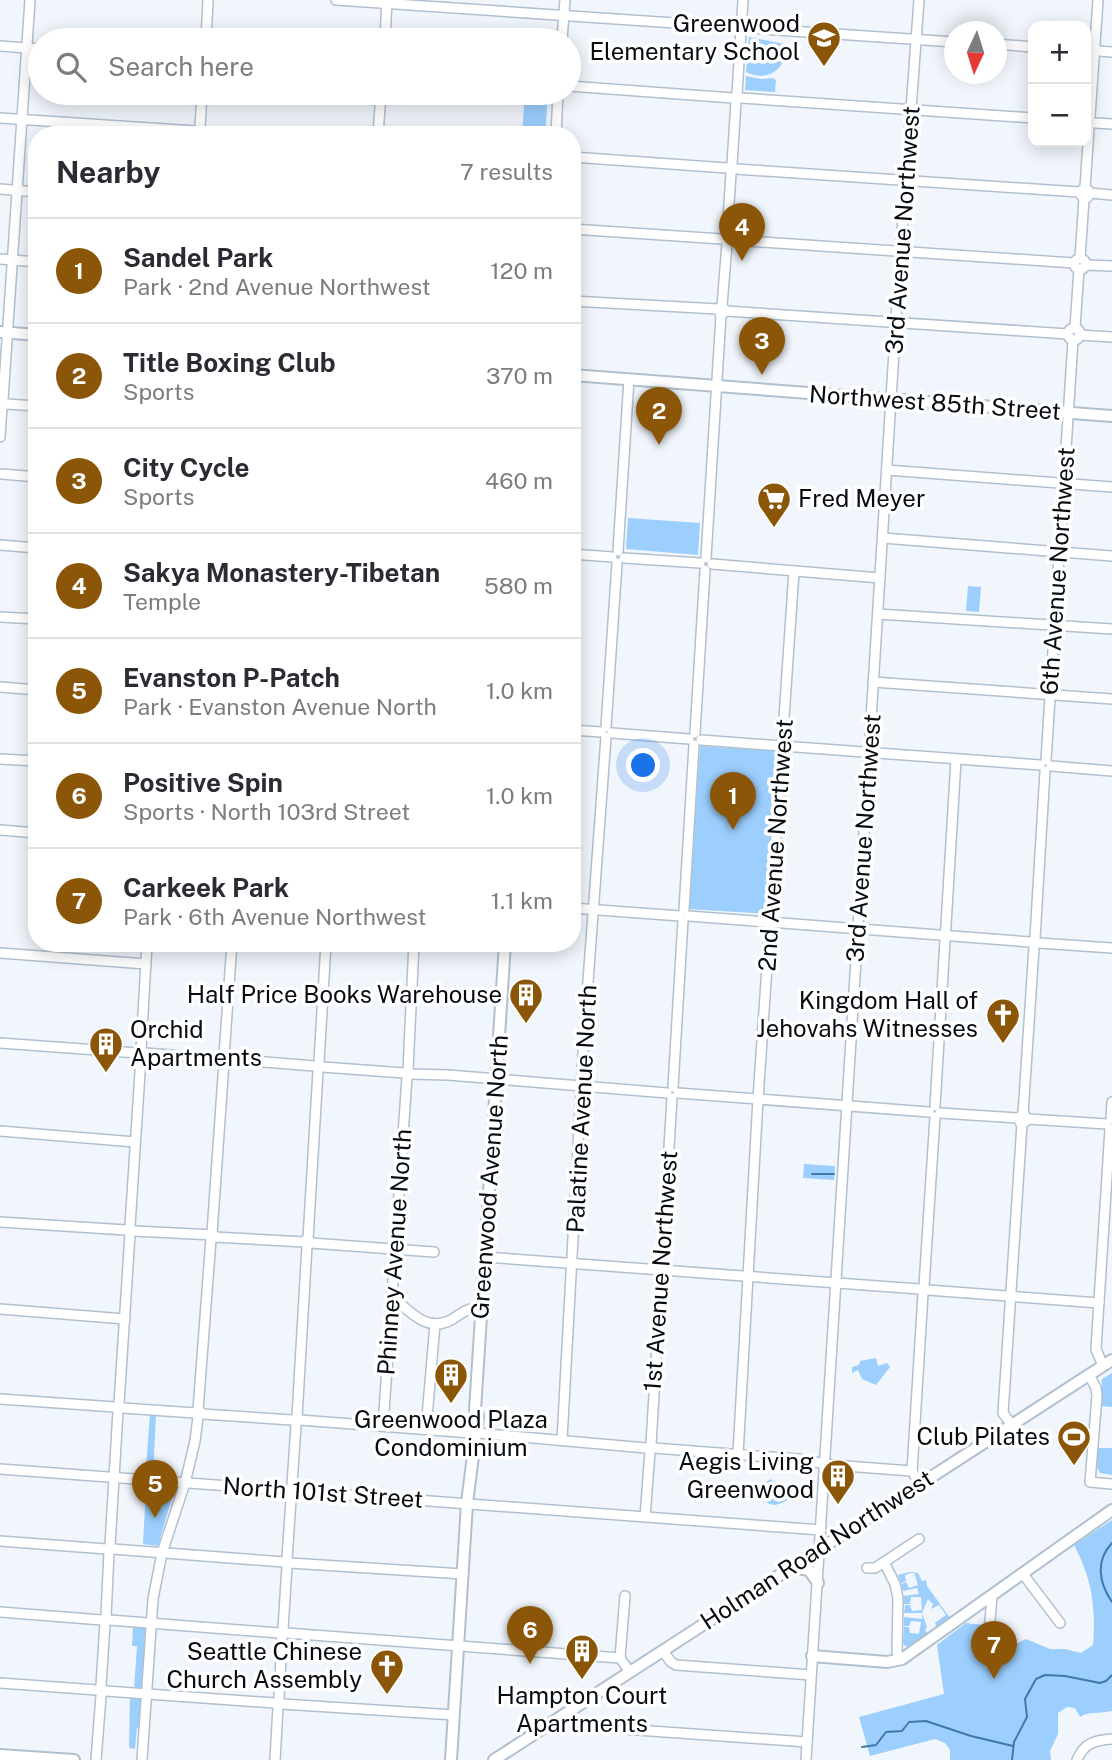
<!DOCTYPE html>
<meta charset="utf-8">
<style>
:root{--surface:#fff;--page:#f7f7f7;--text:#2b2b33;--muted:#7c7c81;--line:#e1e1e2;--accent:#8c5608}
body{margin:0;font-family:"Public Sans",sans-serif;background:var(--page);color:var(--text)}
.controls{position:absolute;right:21px;top:21px;display:grid;overflow:hidden;border-radius:14px;box-shadow:0 4px 18px #0003}
.controls button{width:63px;height:63px;display:grid;place-items:center;padding:0;border:0;border-bottom:2px solid var(--line);background:var(--surface);color:var(--text);font:35px sans-serif}
.compass{position:absolute;left:944px;top:21px;width:63px;height:63px;border-radius:50%;background:var(--surface);box-shadow:0 4px 18px #0003;rotate:184deg}
.you{position:absolute;left:644px;top:766px;width:24px;height:24px;margin:-18px;border:5px solid #fff;border-radius:50%;background:#1a73e8;box-shadow:0 0 0 10px #1a73e833}
.badge{display:grid;place-items:center;width:46px;height:46px;border-radius:50%;background:var(--accent);color:#fff;font-size:23px;font-weight:700}
.pin{position:absolute;translate:-50% -58px;filter:drop-shadow(0 2px 4px #0008)}
.pin::after{content:'';position:absolute;top:37px;width:24px;height:21px;background:inherit;clip-path:polygon(0 0,100% 0,50% 100%)}
.list{margin:0;padding:0;list-style:none}
h2{display:flex;justify-content:space-between;align-items:center;height:91px;margin:0;padding:0 28px;font-size:30px}
h2 small{font-size:23px;font-weight:400;color:var(--muted)}
.list li{display:grid;grid-template-columns:46px 1fr auto;gap:21px;align-items:center;box-sizing:border-box;height:105px;padding:0 28px;border-top:2px solid var(--line)}
.list b{display:block;font-size:26px;white-space:nowrap}
.list p{margin:0;font-size:23px;white-space:nowrap;color:var(--muted)}
.list em{font-size:23px;font-style:normal;color:var(--muted)}
.icon{flex:none;width:38px;height:38px;fill:none;stroke:currentColor;stroke-width:2;stroke-linecap:round;stroke-linejoin:round}
.map{position:relative;flex:none;width:1112px;height:1760px;overflow:hidden}
.search{position:absolute;background:var(--surface);box-shadow:0 4px 18px #0003;left:28px;top:28px;width:553px;height:77px;display:flex;align-items:center;gap:18px;box-sizing:border-box;padding:0 24px;border-radius:38px;color:var(--muted);font-size:26px}
.panel{position:absolute;background:var(--surface);box-shadow:0 4px 18px #0003;left:28px;top:126px;width:553px;height:826px;border-radius:28px}
.map>svg:first-child{display:block}
.green{fill:#9ccffe}
.lines{fill:none;stroke-linecap:round;stroke-linejoin:round}
.stream{stroke:#4078aa;stroke-width:2}
.minor-casing{stroke:#b1c0cf;stroke-width:12}
.major-casing{stroke:#b1c0cf;stroke-width:14}
.minor{stroke:#fff;stroke-width:9}
.major{stroke:#fff;stroke-width:10}
.labels{text-anchor:middle;stroke-width:7;stroke-linejoin:round;paint-order:stroke}
.poi-label{font-size:24px;fill:#070c11;stroke:#fff;text-anchor:end}
.street-label{font-size:24px;fill:#070c11;stroke:#fff}
</style>
<div class="map">
<svg width="1112" height="1760" viewBox="0 0 1112 1760">
<rect width="100%" height="100%" fill="#f0f6fc"/>
<g class="green">
<path d="M749,37l35,7c5,24 -16,39 -38,28z"/>
<polygon points="746,76 761,79 773,78 776,80 775,92 745,90"/>
<polygon points="525,93 548,94 545,135 522,135"/>
<polygon points="628,518 700,523 698,555 626,549"/>
<polygon points="968,586 981,587 979,612 966,611"/>
<polygon points="700,746 777,751 766,914 689,909"/>
<polygon points="804,1164 835,1166 834,1180 803,1178"/>
<polygon points="876,1358 878,1366 887,1363 890,1367 876,1385 862,1379 858,1370 852,1373 852,1367 859,1365 860,1361"/>
<polygon points="1112,1373 1112,1407 1101,1406 1102,1379"/>
<polygon points="150,1414 156,1415 153,1477 141,1476 142,1467 146,1467"/>
<polygon points="1098,1448 1112,1448 1112,1475 1100,1473 1097,1467"/>
<path d="M771,1479l6,6 17,2 -1,5 5,-1 1,3 -5,1 5,5 -7,-2c-10,4 -18,12 -28,2l2,-8 -1,-3 1,-7z"/>
<polygon points="146,1488 174,1491 158,1546 143,1544"/>
<path d="M1112,1520v191c-11,3 -24,0 -32,6l-5,-9 -8,-1 -9,6v21l-8,17 1,9h-101v-10l-5,-7 -10,-4 -65,17 -11,-39 85,-23 -7,-49 29,-22 18,2 -1,23 18,2 25,-11 24,10h15l16,4 12,-8c3,-38 -1,-66 -19,-100z"/>
<polygon points="910,1572 918,1573 922,1581 926,1580 927,1586 950,1618 937,1627 935,1623 946,1615 939,1605 931,1609 933,1604 928,1599 922,1613 927,1627 925,1630 928,1634 907,1647 903,1644 904,1627 909,1627 910,1633 919,1634 921,1622 911,1621 909,1626 904,1626 904,1617 922,1619 922,1613 904,1613 905,1605 910,1605 912,1611 922,1610 921,1597 911,1597 910,1604 904,1604 904,1596 919,1594 917,1588 903,1591 901,1584 906,1582 909,1588 918,1585 914,1572 905,1575 906,1581 901,1583 898,1575"/>
<polygon points="133,1627 146,1628 144,1689 134,1688 137,1646 132,1646"/>
<polygon points="130,1696 142,1698 142,1728 137,1728 135,1749 129,1748"/>
</g>
<g class="lines">
<g class="stream">
<polyline points="812,1174 834,1174"/>
<path d="M1112,1543c-17,18 -13,40 0,59"/>
<polyline points="862,1747 876,1745 886,1732 902,1731 909,1722 926,1721 971,1736 1013,1746"/>
<polyline points="1012,1760 1014,1742 1027,1717 1025,1699 1036,1679 1045,1675 1065,1676 1100,1683 1106,1681 1112,1675"/>
</g>
<g class="minor-casing">
<g id="minor">
<polyline points="336,0 954,42"/>
<polyline points="206,40 208,0"/>
<polyline points="385,40 387,0"/>
<polyline points="562,40 565,0"/>
<polyline points="996,44 1033,47"/>
<polyline points="0,46 40,49"/>
<polyline points="1086,50 1112,52"/>
<polyline points="569,86 733,98"/>
<polyline points="737,94 743,0"/>
<polyline points="741,98 1033,118"/>
<polyline points="1090,116 1098,0"/>
<polyline points="0,118 195,131"/>
<polyline points="1095,123 1112,124"/>
<polyline points="200,127 202,93"/>
<polyline points="204,132 245,135"/>
<polyline points="378,135 381,93"/>
<polyline points="556,135 558,93"/>
<polyline points="572,157 727,168"/>
<polyline points="732,164 736,102"/>
<polyline points="736,169 1079,192 1085,188 1088,190 1090,194 1087,198 1083,198 1079,192"/>
<polyline points="1085,188 1089,128"/>
<polyline points="0,189 37,192"/>
<polyline points="1090,193 1112,195"/>
<polyline points="572,229 722,239"/>
<polyline points="727,235 731,173"/>
<polyline points="732,240 1074,263"/>
<polyline points="1080,258 1084,199"/>
<circle cx="1080" cy="264" r="5.5"/>
<polyline points="0,259 37,262"/>
<polyline points="1085,265 1112,266"/>
<polyline points="572,301 718,309 722,306 726,311 721,315 718,309"/>
<polyline points="722,306 727,244"/>
<polyline points="726,311 1068,334"/>
<polyline points="1075,328 1079,269"/>
<circle cx="1074" cy="334" r="6"/>
<polyline points="1079,335 1112,337"/>
<polyline points="3,399 30,0"/>
<polyline points="6,404 37,406"/>
<polyline points="0,437 2,407"/>
<polyline points="887,470 1112,487"/>
<polyline points="2,474 37,477"/>
<polyline points="883,538 1112,556"/>
<polyline points="0,545 37,548"/>
<polyline points="618,551 629,379"/>
<polyline points="572,554 612,557"/>
<polyline points="624,558 700,563"/>
<polyline points="706,558 721,315"/>
<polyline points="712,564 880,578"/>
<polyline points="878,614 1112,629"/>
<polyline points="0,617 37,619"/>
<polyline points="873,682 1112,699"/>
<polyline points="0,687 37,690"/>
<polyline points="606,727 617,563"/>
<polyline points="572,730 601,732"/>
<polyline points="612,733 689,739"/>
<polyline points="695,733 705,570"/>
<polyline points="701,740 1040,765"/>
<polyline points="0,759 37,761"/>
<polyline points="1046,760 1073,340"/>
<polyline points="1051,766 1112,771"/>
<polyline points="0,830 37,833"/>
<polyline points="572,908 680,916"/>
<polyline points="684,910 694,745"/>
<polyline points="689,916 1030,942"/>
<polyline points="1035,938 1045,771"/>
<polyline points="1039,943 1112,948"/>
<polyline points="0,953 146,964"/>
<polyline points="0,1043 138,1053"/>
<polyline points="141,1050 147,943"/>
<polyline points="145,1053 221,1059"/>
<polyline points="224,1056 232,943"/>
<polyline points="228,1059 314,1066"/>
<polyline points="319,1062 326,943"/>
<polyline points="323,1067 404,1073"/>
<polyline points="408,1070 414,943"/>
<polyline points="410,1074 448,1075 667,1093"/>
<polyline points="673,1087 683,920"/>
<polyline points="678,1093 929,1112"/>
<polyline points="935,1106 956,760"/>
<polyline points="940,1113 1018,1118 1024,1114 1028,1120 1021,1124 1018,1118"/>
<polyline points="1023,1114 1034,947"/>
<polyline points="1028,1119 1107,1124"/>
<polyline points="1111,1119 1112,1102"/>
<polyline points="0,1131 135,1142"/>
<polyline points="0,1222 126,1230"/>
<polyline points="130,1226 141,1057"/>
<polyline points="134,1231 214,1235"/>
<polyline points="212,1233 224,1062"/>
<polyline points="214,1237 304,1242 307,1239 311,1242"/>
<polyline points="308,1239 318,1071"/>
<polyline points="311,1243 434,1252"/>
<polyline points="485,1257 919,1289"/>
<polyline points="924,1286 935,1117"/>
<polyline points="928,1290 1099,1303"/>
<path d="M392,1296c17,15 35,37 59,24 12,-7 16,-13 31,-12"/>
<polyline points="0,1309 125,1319"/>
<polyline points="1103,1366 1096,1349 1110,1129"/>
<polyline points="1089,1375 1096,1388 1097,1396 1090,1482 1112,1484"/>
<polyline points="0,1399 115,1407"/>
<polyline points="119,1404 130,1234"/>
<polyline points="123,1408 195,1413 198,1410 202,1413"/>
<polyline points="198,1410 211,1239"/>
<polyline points="202,1414 292,1420"/>
<polyline points="297,1417 307,1246"/>
<polyline points="300,1420 471,1433"/>
<polyline points="1011,1424 1003,1413 1022,1124"/>
<polyline points="383,1426 407,1077"/>
<polyline points="426,1429 435,1324"/>
<polyline points="477,1433 646,1448"/>
<polyline points="562,1440 584,1036 606,737"/>
<polyline points="651,1444 672,1098"/>
<polyline points="654,1448 798,1459 832,1465 912,1471"/>
<polyline points="738,1454 758,1099 794,571"/>
<polyline points="0,1469 821,1530"/>
<polyline points="919,1483 912,1471 923,1294"/>
<polyline points="645,1517 650,1452"/>
<polyline points="0,1541 106,1549"/>
<polyline points="110,1545 118,1411"/>
<polyline points="113,1549 284,1562"/>
<polyline points="287,1559 296,1425"/>
<polyline points="884,1562 895,1584 898,1598 897,1652 900,1660"/>
<polyline points="290,1563 463,1574"/>
<polyline points="867,1568 875,1568 919,1539"/>
<polyline points="1023,1574 1060,1623"/>
<polyline points="0,1612 102,1620"/>
<polyline points="106,1616 109,1552"/>
<polyline points="109,1620 279,1633"/>
<polyline points="283,1629 287,1566"/>
<polyline points="286,1633 620,1658 630,1672"/>
<polyline points="988,1647 992,1596"/>
<polyline points="663,1651 671,1662 676,1665 811,1675"/>
<polyline points="620,1658 625,1596"/>
<polyline points="0,1683 97,1690"/>
<polyline points="101,1686 105,1623"/>
<polyline points="106,1691 275,1703"/>
<polyline points="279,1700 282,1636"/>
<polyline points="282,1704 454,1715"/>
<polyline points="566,1713 576,1724 580,1726 807,1742"/>
<polyline points="96,1760 101,1696"/>
<polyline points="142,1760 153,1599 162,1553 185,1483 195,1441 198,1417"/>
<polyline points="275,1760 278,1707"/>
<polyline points="806,1760 898,287 919,0"/>
<path d="M1077,1760c7,-17 18,-20 35,-21"/>
</g>
</g>
<g class="major-casing">
<g id="major">
<polyline points="0,332 37,335"/>
<polyline points="572,375 1112,416"/>
<polyline points="792,1567 809,1570 818,1583"/>
<polyline points="812,1656 887,1662 902,1659 1112,1510"/>
<polyline points="0,1755 74,1760"/>
<polyline points="451,1760 467,1503 478,1416 475,1410 505,943"/>
<polyline points="494,1760 1112,1360"/>
</g>
</g>
<use href="#minor" class="minor"/>
<use href="#major" class="major"/>
</g>
<defs>
<g id="school-pin" transform="scale(1.75)"><path d="M0 17L-7.5 6A9.5 9.5 0 1 1 7.5 6Z" fill="#8c5608" stroke="#fff"/><path d="M0-5L7-2L0 1L-7-2ZM-4 1L0 2.5L4 1V4Q0 6-4 4Z" fill="#fff"/></g>
<g id="supermarket-pin" transform="scale(1.75)"><path d="M0 17L-7.5 6A9.5 9.5 0 1 1 7.5 6Z" fill="#8c5608" stroke="#fff"/><path d="M-6-5.5h2.5l.6 2H6L4.5 2H-2.5L-4.4-4H-6ZM-1.5 3.2a1.3 1.3 0 1 0 .1 0ZM3 3.2a1.3 1.3 0 1 0 .1 0Z" fill="#fff"/></g>
<g id="building-pin" transform="scale(1.75)"><path d="M0 17L-7.5 6A9.5 9.5 0 1 1 7.5 6Z" fill="#8c5608" stroke="#fff"/><path d="M-4-6H4V6H1V3H-1V6H-4ZM-2.5-4.3h1.7v1.8h-1.7ZM.8-4.3h1.7v1.8H.8ZM-2.5-1h1.7V.8h-1.7ZM.8-1h1.7V.8H.8Z" fill="#fff"/></g>
<g id="church-pin" transform="scale(1.75)"><path d="M0 17L-7.5 6A9.5 9.5 0 1 1 7.5 6Z" fill="#8c5608" stroke="#fff"/><path d="M-1.2-6h2.4v3.5h3.3v2.4h-3.3V6h-2.4V-.1h-3.3v-2.4h3.3Z" fill="#fff"/></g>
<g id="stadium-pin" transform="scale(1.75)"><path d="M0 17L-7.5 6A9.5 9.5 0 1 1 7.5 6Z" fill="#8c5608" stroke="#fff"/><path d="M0-5a6.5 5 0 1 0 0 10a6.5 5 0 1 0 0-10ZM-3.5-1.8h7v3.6h-7Z" fill="#fff"/></g>
</defs>
<g fill-rule="evenodd">
<use href="#school-pin" x="824" y="38"/>
<use href="#supermarket-pin" x="774" y="499"/>
<use href="#building-pin" x="526" y="995"/>
<use href="#church-pin" x="1003" y="1015"/>
<use href="#building-pin" x="106" y="1044"/>
<use href="#building-pin" x="451" y="1375"/>
<use href="#stadium-pin" x="1074" y="1437"/>
<use href="#building-pin" x="838" y="1476"/>
<use href="#building-pin" x="582" y="1651"/>
<use href="#church-pin" x="387" y="1666"/>
</g>
<g class="labels">
<g class="poi-label">
<text x="800" y="32">Greenwood<tspan x="800" dy="28">Elementary School</tspan></text>
<text x="798" y="507" text-anchor="start">Fred Meyer</text>
<text x="502" y="1003">Half Price Books Warehouse</text>
<text x="978" y="1009">Kingdom Hall of<tspan x="978" dy="28">Jehovahs Witnesses</tspan></text>
<text x="130" y="1038" text-anchor="start">Orchid<tspan x="130" dy="28">Apartments</tspan></text>
<text x="451" y="1428" text-anchor="middle">Greenwood Plaza<tspan x="451" dy="28">Condominium</tspan></text>
<text x="1050" y="1445">Club Pilates</text>
<text x="814" y="1470">Aegis Living<tspan x="814" dy="28">Greenwood</tspan></text>
<text x="362" y="1660">Seattle Chinese<tspan x="362" dy="28">Church Assembly</tspan></text>
<text x="582" y="1704" text-anchor="middle">Hampton Court<tspan x="582" dy="28">Apartments</tspan></text>
</g>
<g class="street-label">
<text transform="translate(903 230) rotate(-86)" y="8">3rd Avenue Northwest</text>
<text transform="translate(935 403) rotate(4)" y="8">Northwest 85th Street</text>
<text transform="translate(1058 571) rotate(-86)" y="8">6th Avenue Northwest</text>
<text transform="translate(864 838) rotate(-86)" y="8">3rd Avenue Northwest</text>
<text transform="translate(776 845) rotate(-86)" y="8">2nd Avenue Northwest</text>
<text transform="translate(582 1109) rotate(-87)" y="8">Palatine Avenue North</text>
<text transform="translate(490 1177) rotate(-86)" y="8">Greenwood Avenue North</text>
<text transform="translate(395 1252) rotate(-86)" y="8">Phinney Avenue North</text>
<text transform="translate(661 1271) rotate(-86)" y="8">1st Avenue Northwest</text>
<text transform="translate(323 1493) rotate(4)" y="8">North 101st Street</text>
<text transform="translate(817 1550) rotate(-33)" y="8">Holman Road Northwest</text>
</g>
</g>
</svg>
<div class="controls">
<button>+</button>
<button>−</button>
</div>
<svg class="compass" viewBox="-18 -18 36 36"><path d="M0-13l5 13h-10z" fill="#e53935"/><path d="M0 13l5-13h-10z" fill="#7c7c81"/></svg>
<div class="you"></div>
<div class="pin badge" style="left:733px;top:830px">1</div>
<div class="pin badge" style="left:659px;top:445px">2</div>
<div class="pin badge" style="left:762px;top:375px">3</div>
<div class="pin badge" style="left:742px;top:261px">4</div>
<div class="pin badge" style="left:155px;top:1518px">5</div>
<div class="pin badge" style="left:530px;top:1664px">6</div>
<div class="pin badge" style="left:994px;top:1679px">7</div>
<div class="search"><svg class="icon" aria-label="search" viewBox="0 0 24 24"><circle cx="10" cy="10" r="6"/><path d="M15 15l6 6"/></svg>Search here</div>
<section class="panel">
<h2>Nearby<small>7 results</small></h2>
<ul class="list">
<li><span class="badge">1</span><div><b>Sandel Park</b><p>Park · 2nd Avenue Northwest</p></div><em>120 m</em></li>
<li><span class="badge">2</span><div><b>Title Boxing Club</b><p>Sports</p></div><em>370 m</em></li>
<li><span class="badge">3</span><div><b>City Cycle</b><p>Sports</p></div><em>460 m</em></li>
<li><span class="badge">4</span><div><b>Sakya Monastery-Tibetan</b><p>Temple</p></div><em>580 m</em></li>
<li><span class="badge">5</span><div><b>Evanston P-Patch</b><p>Park · Evanston Avenue North</p></div><em>1.0 km</em></li>
<li><span class="badge">6</span><div><b>Positive Spin</b><p>Sports · North 103rd Street</p></div><em>1.0 km</em></li>
<li><span class="badge">7</span><div><b>Carkeek Park</b><p>Park · 6th Avenue Northwest</p></div><em>1.1 km</em></li>
</ul>
</section>
</div>
